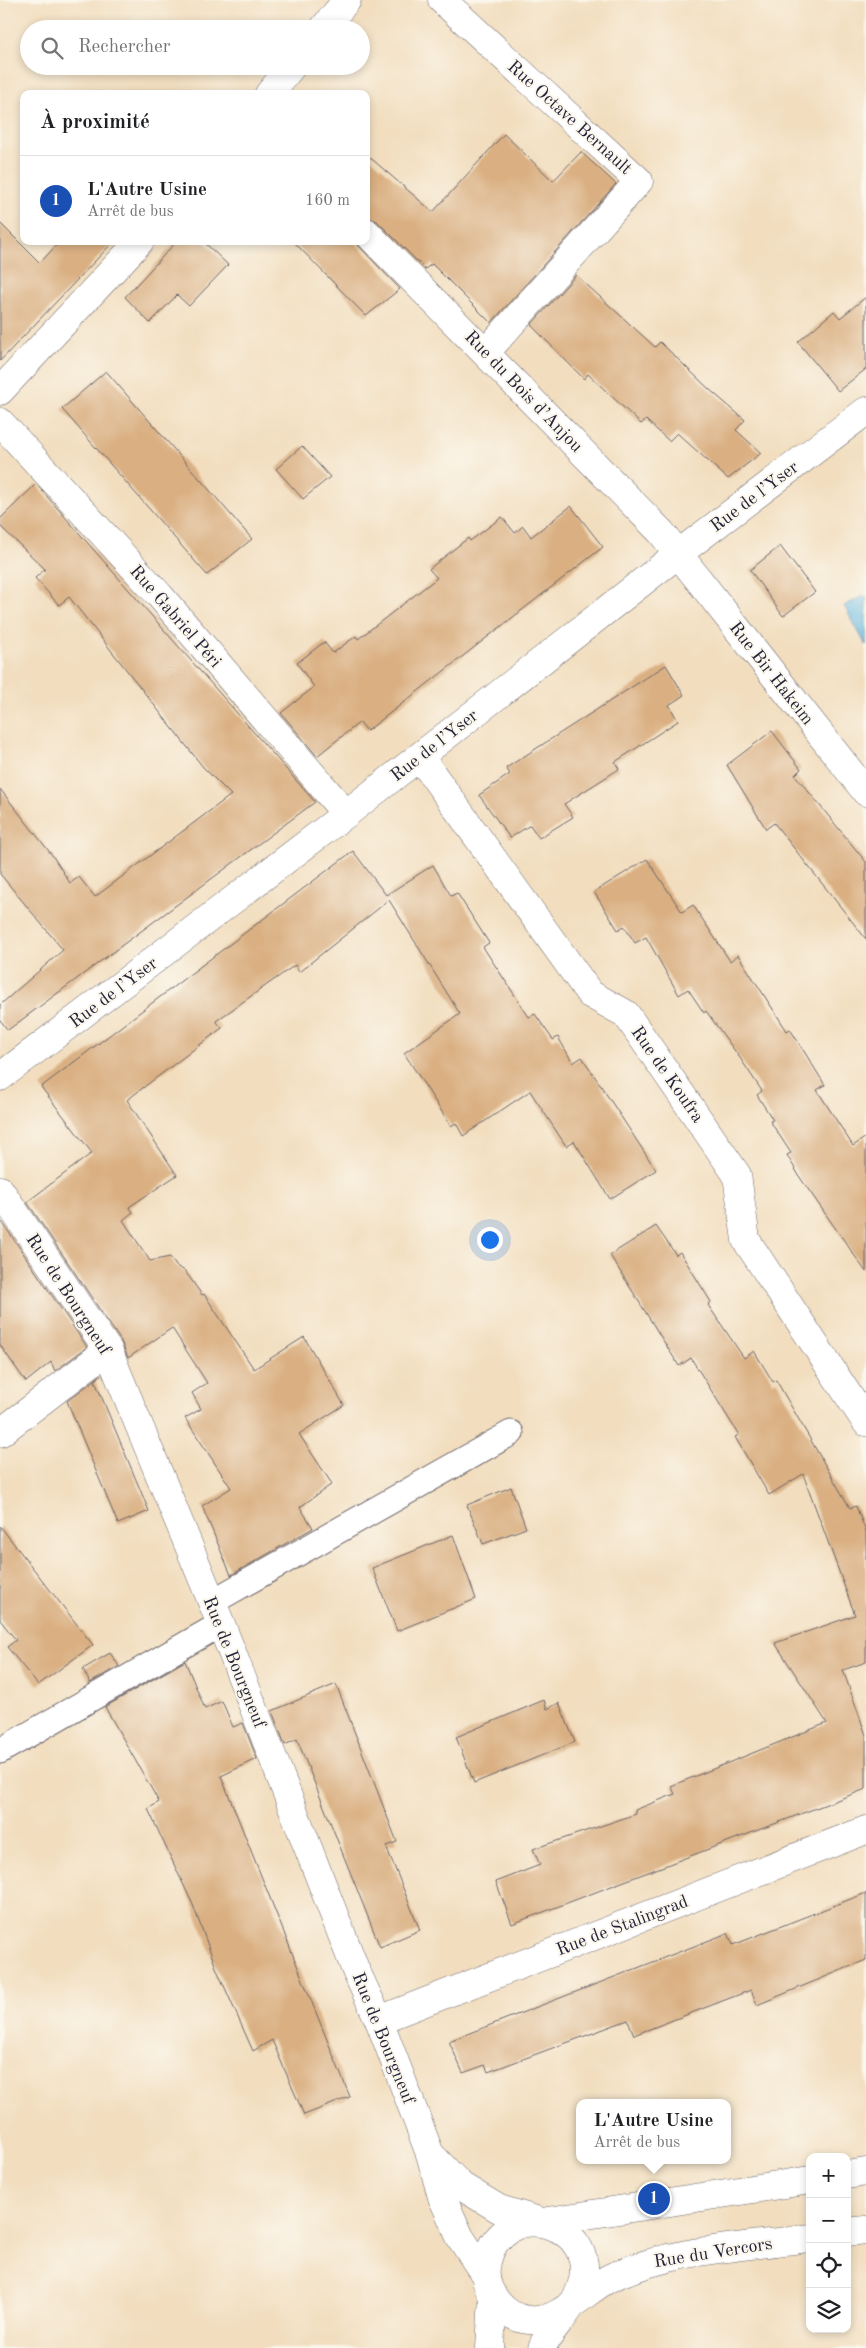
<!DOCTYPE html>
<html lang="fr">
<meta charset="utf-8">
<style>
:root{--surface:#fff;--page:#f2f2f2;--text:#202124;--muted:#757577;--line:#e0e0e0;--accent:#b5179e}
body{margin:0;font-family:"Old Standard TT",serif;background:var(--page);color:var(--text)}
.controls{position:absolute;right:15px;bottom:15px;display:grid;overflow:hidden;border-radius:10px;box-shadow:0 2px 8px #0003}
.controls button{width:45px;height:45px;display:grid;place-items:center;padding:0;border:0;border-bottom:1px solid var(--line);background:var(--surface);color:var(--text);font:25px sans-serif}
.you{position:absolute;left:489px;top:1239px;width:18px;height:18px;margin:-12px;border:4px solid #fff;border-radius:50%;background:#1a73e8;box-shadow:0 0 0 8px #1a73e833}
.badge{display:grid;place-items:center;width:32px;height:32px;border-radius:50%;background:var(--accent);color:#fff;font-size:16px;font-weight:700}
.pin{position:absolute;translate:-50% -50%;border:2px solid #fff;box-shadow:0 1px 5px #0006}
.popup{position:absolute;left:576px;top:2099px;width:155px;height:65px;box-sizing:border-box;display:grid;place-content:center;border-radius:10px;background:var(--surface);filter:drop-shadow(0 1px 4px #0005);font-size:16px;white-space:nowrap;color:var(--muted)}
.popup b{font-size:19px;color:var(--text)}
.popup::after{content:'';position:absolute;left:50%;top:100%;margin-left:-10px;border:10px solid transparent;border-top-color:var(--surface)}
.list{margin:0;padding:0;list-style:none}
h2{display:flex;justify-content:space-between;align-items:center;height:65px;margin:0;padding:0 20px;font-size:21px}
h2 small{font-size:16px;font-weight:400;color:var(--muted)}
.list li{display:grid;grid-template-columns:32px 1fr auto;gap:15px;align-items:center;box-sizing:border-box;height:90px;padding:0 20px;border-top:1px solid var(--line)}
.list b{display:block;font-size:19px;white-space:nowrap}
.list p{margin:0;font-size:16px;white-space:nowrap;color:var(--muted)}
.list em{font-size:16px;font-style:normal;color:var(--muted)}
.icon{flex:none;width:28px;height:28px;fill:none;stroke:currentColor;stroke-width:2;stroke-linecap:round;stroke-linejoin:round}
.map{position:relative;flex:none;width:866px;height:2348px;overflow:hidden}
.search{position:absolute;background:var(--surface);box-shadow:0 2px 8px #0003;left:20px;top:20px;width:350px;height:55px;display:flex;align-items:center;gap:12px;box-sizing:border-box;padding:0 18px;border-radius:28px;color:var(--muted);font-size:19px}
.panel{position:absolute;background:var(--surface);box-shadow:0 2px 8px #0003;left:20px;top:90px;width:350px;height:155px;border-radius:10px}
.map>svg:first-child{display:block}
.water{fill:#67bae3;stroke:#446e8f}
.building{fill:#dab083}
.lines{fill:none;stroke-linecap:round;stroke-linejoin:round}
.service-casing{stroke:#6b6469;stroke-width:27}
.minor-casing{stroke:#6b6469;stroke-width:29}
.service{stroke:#fff;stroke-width:25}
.minor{stroke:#fff;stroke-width:28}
.labels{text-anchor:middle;stroke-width:4;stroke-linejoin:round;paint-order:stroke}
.street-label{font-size:18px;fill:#22223b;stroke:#fbf7ec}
</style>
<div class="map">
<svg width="866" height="2348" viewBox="0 0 866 2348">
<rect width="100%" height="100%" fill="#fbf7ec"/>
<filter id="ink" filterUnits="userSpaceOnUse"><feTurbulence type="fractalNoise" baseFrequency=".02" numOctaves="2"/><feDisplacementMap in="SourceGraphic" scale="10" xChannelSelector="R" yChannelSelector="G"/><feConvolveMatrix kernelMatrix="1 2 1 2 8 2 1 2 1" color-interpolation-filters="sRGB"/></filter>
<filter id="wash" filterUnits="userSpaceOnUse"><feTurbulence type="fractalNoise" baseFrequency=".0096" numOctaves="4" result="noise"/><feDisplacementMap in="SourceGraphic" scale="20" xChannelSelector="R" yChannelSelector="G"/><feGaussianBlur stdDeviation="1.12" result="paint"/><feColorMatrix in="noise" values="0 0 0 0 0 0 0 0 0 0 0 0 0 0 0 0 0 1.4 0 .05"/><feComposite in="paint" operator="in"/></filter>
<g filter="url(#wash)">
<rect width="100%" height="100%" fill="#f2debf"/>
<polygon class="water" points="864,595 866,598 866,645 844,606"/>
<g id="blocks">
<g class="building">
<polygon points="504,134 553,181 581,152 616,184 491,323 432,264 425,269 377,221 366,217 366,154 433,212"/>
<polygon points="0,223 40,263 60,241 114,241 0,361"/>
<polygon points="177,241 203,241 228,265 189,306 177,295 150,323 125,297"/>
<polygon points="293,241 354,241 400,289 366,316"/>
<polygon points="576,275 655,347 660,342 709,389 745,420 736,430 761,453 728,479 677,433 669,441 646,420 641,424 588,374 584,379 531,325"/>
<polygon points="866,297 866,369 838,391 798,342 834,311 840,318"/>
<polygon points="106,371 252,539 207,575 62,409"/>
<polygon points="302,446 330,477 303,499 276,469"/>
<polygon points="36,484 315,802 8,1030 0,1020 0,1005 63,950 0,874 0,789 52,855 70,883 79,877 95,897 231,795 203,767 69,597 59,605 35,578 45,569 0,526 0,519"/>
<polygon points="571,506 603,547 367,731 360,722 317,756 281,713 314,687 297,663 324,642 333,653 356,636 358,639 437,578 429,569 468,538 470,541 502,517 515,533 523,526 531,537"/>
<polygon points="780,546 815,592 783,616 750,570"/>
<polygon points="666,665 684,695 669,705 678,721 615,762 619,769 564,804 573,817 539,838 530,825 510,838 479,795 510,774 506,768"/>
<polygon points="772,731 801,769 795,775 866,862 866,939 774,823 766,829 727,765"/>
<polygon points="353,851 386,895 433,865 451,896 457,893 489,943 483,947 529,1017 535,1014 553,1040 558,1037 573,1063 582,1057 656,1170 610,1199 574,1141 566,1146 530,1091 463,1136 456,1123 451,1126 404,1053 460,1014 389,900 299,972 295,965 216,1021 222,1028 127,1100 177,1175 129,1207 133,1212 123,1220 150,1261 170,1257 176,1266 185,1271 202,1295 204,1294 254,1369 304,1337 344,1405 299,1434 332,1484 300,1507 313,1528 231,1575 202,1506 231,1488 185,1418 201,1409 192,1393 207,1383 172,1328 128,1358 121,1341 27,1202 92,1153 41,1087"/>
<polygon points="647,859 682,912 693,905 730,961 738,955 787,1031 790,1029 825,1085 817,1090 853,1146 866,1137 866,1272 801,1179 787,1155 791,1153 770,1121 773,1120 757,1095 762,1091 740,1058 706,1011 704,1013 688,989 679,995 646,937 635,943 624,926 618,930 594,892"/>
<polygon points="2,1222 87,1347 55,1371 51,1362 26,1382 0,1345 0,1223"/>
<polygon points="656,1226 676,1255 680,1252 711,1302 708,1305 744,1358 754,1351 773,1382 776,1380 850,1508 856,1506 866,1532 866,1662 843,1670 866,1735 866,1789 512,1924 496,1882 540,1865 533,1849 636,1814 635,1810 675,1794 671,1786 827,1723 775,1643 855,1615 803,1474 769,1495 735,1437 739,1435 691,1358 679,1366 610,1255"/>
<polygon points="101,1375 95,1381 149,1511 118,1524 67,1401"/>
<polygon points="511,1487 526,1528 483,1544 467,1505"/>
<polygon points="0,1526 93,1645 38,1685 7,1647 16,1640 0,1620"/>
<polygon points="453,1535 476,1599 397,1631 372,1568"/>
<polygon points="110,1653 119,1666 90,1683 83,1669"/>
<polygon points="185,1661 205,1709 222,1701 233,1727 243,1723 257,1759 221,1776 350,2097 304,2115 272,2040 253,2051 217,1970 193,1905 148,1809 159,1802 105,1707"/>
<polygon points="336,1684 397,1842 386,1846 420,1930 380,1947 297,1739 285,1745 272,1711"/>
<polygon points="544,1700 547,1709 559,1703 575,1742 474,1783 456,1737"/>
<polygon points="866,1893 866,1960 757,2005 751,1990 634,2035 628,2020 488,2072 485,2065 463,2073 449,2041 728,1933 733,1945"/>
</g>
</g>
</g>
<g filter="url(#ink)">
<use href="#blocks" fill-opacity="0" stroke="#6b6469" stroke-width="1"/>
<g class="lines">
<g class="service-casing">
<g id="service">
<polyline points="212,1602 511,1433"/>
<polyline points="0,1751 221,1624"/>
</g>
</g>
<g class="minor-casing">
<g id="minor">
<polyline points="442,0 639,181 486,352"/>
<polyline points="323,29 347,0"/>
<polyline points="269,94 292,66"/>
<polyline points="366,232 661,532 866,792"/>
<polyline points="0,391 140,241"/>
<polyline points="0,422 160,596 346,814"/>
<polyline points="420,757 590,994 626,1014 737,1175 746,1240 866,1422"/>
<polyline points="0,1077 346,814 678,554 866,411"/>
<polyline points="0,1190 108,1350 221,1624 356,1971 379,2020 430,2154 442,2197 460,2237 485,2275"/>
<polyline points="0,1433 108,1350"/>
<polyline points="379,2020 866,1830"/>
<polyline points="433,2157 461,2186 499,2209 542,2222 810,2180"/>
<polyline points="847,2175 866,2172"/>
<polyline points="847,2232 866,2230"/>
<polyline points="490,2348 493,2297"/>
<path d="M542,2348l2,-5c10,-15 30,-37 36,-53 26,-68 -82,-99 -94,-23 -3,24 18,51 43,53 32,4 56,-32 85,-44 60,-27 131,-29 196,-38"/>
</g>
</g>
<use href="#service" class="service"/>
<use href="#minor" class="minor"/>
</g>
</g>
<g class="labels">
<g class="street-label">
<text transform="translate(570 117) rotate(42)" y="6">Rue Octave Bernault</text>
<text transform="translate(524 391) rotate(46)" y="6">Rue du Bois d’Anjou</text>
<text transform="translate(754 496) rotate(-37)" y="6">Rue de l’Yser</text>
<text transform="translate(176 616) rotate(49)" y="6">Rue Gabriel Péri</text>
<text transform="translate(772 673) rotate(52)" y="6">Rue Bir Hakeim</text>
<text transform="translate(434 745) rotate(-38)" y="6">Rue de l’Yser</text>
<text transform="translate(113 992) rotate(-37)" y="6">Rue de l’Yser</text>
<text transform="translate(668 1074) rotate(55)" y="6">Rue de Koufra</text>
<text transform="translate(69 1294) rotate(57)" y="6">Rue de Bourgneuf</text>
<text transform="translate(235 1662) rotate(68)" y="6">Rue de Bourgneuf</text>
<text transform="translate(622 1925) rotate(-21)" y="6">Rue de Stalingrad</text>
<text transform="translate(384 2038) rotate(68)" y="6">Rue de Bourgneuf</text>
<text transform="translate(713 2252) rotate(-9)" y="6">Rue du Vercors</text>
</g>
</g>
</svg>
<div class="controls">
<button>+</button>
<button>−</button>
<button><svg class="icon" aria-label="locate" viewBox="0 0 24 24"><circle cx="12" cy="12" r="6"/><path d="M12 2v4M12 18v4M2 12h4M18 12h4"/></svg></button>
<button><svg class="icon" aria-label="layers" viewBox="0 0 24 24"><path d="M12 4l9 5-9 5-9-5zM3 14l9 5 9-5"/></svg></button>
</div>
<div class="you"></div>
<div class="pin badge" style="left:654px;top:2199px;background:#1a4fb4">1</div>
<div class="popup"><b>L'Autre Usine</b>Arrêt de bus</div>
<div class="search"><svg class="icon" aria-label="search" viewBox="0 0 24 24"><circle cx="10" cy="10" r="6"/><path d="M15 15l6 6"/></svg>Rechercher</div>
<section class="panel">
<h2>À proximité<small></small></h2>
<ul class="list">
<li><span class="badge" style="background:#1a4fb4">1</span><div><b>L'Autre Usine</b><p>Arrêt de bus</p></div><em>160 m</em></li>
</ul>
</section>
</div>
